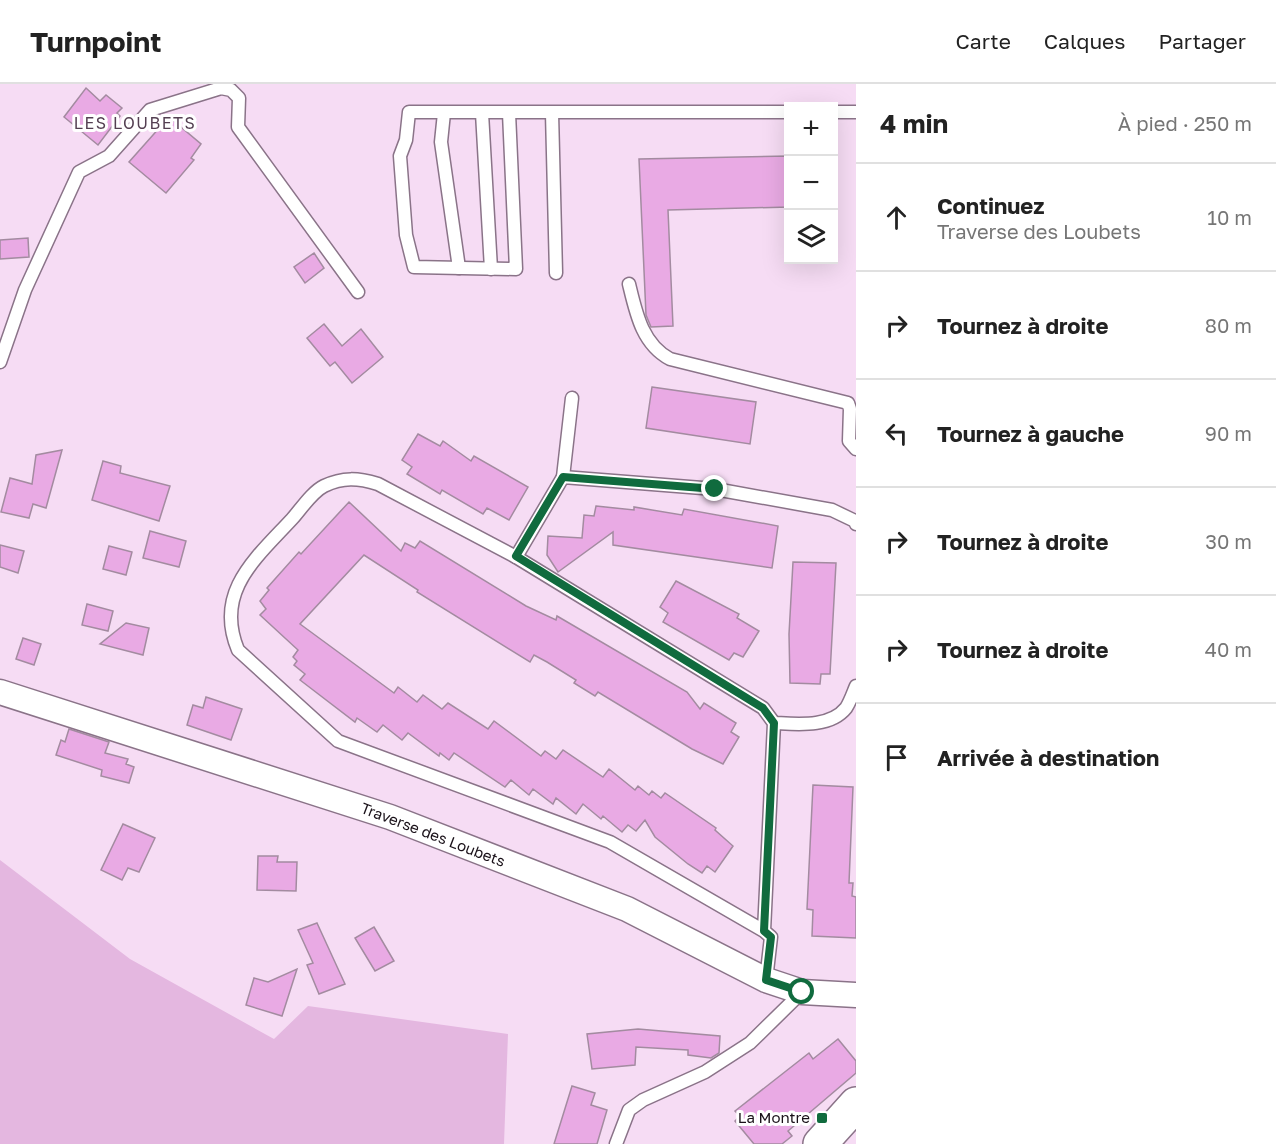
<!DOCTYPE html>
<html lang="fr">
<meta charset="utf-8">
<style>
:root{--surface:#fff;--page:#f2f2f2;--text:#222;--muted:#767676;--line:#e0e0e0}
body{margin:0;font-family:"Golos Text",sans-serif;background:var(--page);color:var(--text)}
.controls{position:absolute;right:18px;top:18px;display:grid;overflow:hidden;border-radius:0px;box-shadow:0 6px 24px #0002}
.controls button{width:54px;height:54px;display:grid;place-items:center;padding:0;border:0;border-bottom:2px solid var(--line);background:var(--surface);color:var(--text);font:30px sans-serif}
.stop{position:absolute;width:18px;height:18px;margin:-14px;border:4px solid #106b3e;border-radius:50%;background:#fff}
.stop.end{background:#106b3e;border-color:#fff;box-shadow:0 2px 6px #0008}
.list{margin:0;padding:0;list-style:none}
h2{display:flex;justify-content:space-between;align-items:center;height:78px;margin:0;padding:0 24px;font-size:26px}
h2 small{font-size:20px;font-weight:400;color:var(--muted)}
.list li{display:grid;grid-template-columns:39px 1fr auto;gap:18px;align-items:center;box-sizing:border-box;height:108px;padding:0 24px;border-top:2px solid var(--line)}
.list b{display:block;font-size:22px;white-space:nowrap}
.list p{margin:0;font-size:20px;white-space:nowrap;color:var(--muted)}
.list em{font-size:20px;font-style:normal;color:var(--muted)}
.icon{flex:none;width:33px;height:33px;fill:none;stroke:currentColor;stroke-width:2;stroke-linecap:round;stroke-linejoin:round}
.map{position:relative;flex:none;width:856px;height:1060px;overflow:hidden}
header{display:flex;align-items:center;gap:36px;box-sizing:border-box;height:84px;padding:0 30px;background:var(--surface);border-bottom:2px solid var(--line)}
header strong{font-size:28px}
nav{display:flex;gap:33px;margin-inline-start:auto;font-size:21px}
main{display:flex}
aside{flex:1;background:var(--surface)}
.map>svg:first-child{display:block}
.green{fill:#e4b7e0}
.building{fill:#e9aae4;stroke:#a38ba0;stroke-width:1.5}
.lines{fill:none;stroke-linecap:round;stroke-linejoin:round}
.lane-casing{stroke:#8a7388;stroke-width:15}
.street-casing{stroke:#8a7388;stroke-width:27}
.secondary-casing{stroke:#8a7388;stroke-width:36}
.lane{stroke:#fff;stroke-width:12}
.street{stroke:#fff;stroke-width:24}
.secondary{stroke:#fff;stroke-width:33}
.route{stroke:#106b3e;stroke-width:8}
.poi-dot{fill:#106b3e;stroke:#fff;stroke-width:2}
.labels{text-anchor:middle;stroke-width:6;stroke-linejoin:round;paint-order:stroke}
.street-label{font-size:15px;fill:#191018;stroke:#fff}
.poi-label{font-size:15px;fill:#191018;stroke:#fff;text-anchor:end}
.neighbourhood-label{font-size:16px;letter-spacing:1.5px;fill:#543f52;stroke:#fff}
</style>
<header>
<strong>Turnpoint</strong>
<nav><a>Carte</a><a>Calques</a><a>Partager</a></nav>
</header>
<main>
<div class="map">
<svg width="856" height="1060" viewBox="0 0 856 1060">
<rect width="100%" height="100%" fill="#f6dcf4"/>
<polygon class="green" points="0,776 130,875 274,955 308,922 508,950 504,1060 0,1060"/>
<g class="building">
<polygon points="86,4 100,17 106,11 122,24 117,29 120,32 98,61 64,33"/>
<polygon points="169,33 201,60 191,74 194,76 166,109 129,78"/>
<polygon points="789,72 789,123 668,126 673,242 651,243 646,231 639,75"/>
<polygon points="28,154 29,173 0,175 0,156"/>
<polygon points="314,169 324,184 305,199 294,183"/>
<polygon points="324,240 342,262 361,245 383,273 352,299 335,278 330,282 307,254"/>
<polygon points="652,303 756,318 750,360 646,344"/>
<polygon points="418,350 440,362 443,357 471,377 474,372 528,403 509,436 487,424 483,430 442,406 440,410 407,390 412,383 402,376"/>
<polygon points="62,366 46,424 33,420 29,434 1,428 10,394 32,400 36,371"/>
<polygon points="103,377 121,382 120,389 170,402 159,437 92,416"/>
<polygon points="349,418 401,467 405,459 415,464 420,457 526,522 556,536 557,532 687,608 700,625 704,619 736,639 731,648 739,653 723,680 692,665 598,608 595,612 574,599 576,596 547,578 534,571 530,578 417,508 418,506 364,471 300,540 394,609 398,603 417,618 423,611 442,625 448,619 488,645 494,637 541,672 545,667 556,675 563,666 603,693 609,685 635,706 638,702 649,711 652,707 661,714 665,709 716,744 715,746 733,762 715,788 707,782 702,789 688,780 655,753 645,736 636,747 628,741 622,748 603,732 601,735 583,720 576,730 556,714 553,720 533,705 529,711 511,696 505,703 454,669 449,676 440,669 439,672 408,649 402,656 383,641 377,648 357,634 355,638 300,596 305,590 294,581 297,577 293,573 298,566 260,531 266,525 260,517 269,506 267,504 299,468 301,470"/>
<polygon points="596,422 634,426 634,423 682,431 684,425 778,442 772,484 613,461 613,448 558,488 547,471 548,452 582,454 584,431 594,432"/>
<polygon points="150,447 186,457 179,483 143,474"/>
<polygon points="0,461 24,467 18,489 0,483"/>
<polygon points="109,462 132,468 126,491 103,485"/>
<polygon points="793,478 836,479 830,590 821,590 820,600 790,599 789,550"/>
<polygon points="676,497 739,530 737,534 759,547 743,573 734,569 729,576 663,538 668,529 660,523"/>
<polygon points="87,520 113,527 108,547 82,541"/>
<polygon points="126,539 149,544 143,571 100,560"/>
<polygon points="23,554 41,560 34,581 16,575"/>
<polygon points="206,613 242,625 231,656 187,641 193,621 203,624"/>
<polygon points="69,645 109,658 105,669 128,675 126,680 134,683 129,699 101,692 102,686 56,671 61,656 65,658"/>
<polygon points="813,701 853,703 849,799 853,799 852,812 856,813 856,854 812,852 813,826 807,825"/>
<polygon points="123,740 155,754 139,788 128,784 122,796 101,786"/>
<polygon points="258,772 278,772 277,778 297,778 296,807 257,806"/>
<polygon points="317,839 345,900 319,910 307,881 313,879 298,846"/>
<polygon points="374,843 394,877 375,887 355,854"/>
<polygon points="297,885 282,932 246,921 254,894 268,898"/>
<polygon points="638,945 720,952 719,969 711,974 688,971 688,966 636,963 635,981 592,985 587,950"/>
<polygon points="838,955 856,977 856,989 788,1047 792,1052 782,1060 754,1060 735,1037 740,1032 735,1027 809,969 813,975"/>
<polygon points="572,1002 595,1009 591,1021 607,1026 597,1060 554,1060"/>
</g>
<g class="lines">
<g class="lane-casing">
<g id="lane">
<polyline points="834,28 856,28"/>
<polyline points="444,29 441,58 459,184"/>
<polyline points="482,29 491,185"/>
<polyline points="509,29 516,185 414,183 406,151 400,72 406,56 409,28 788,28"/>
<polyline points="552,29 556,189"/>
<path d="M629,200c7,29 13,60 41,75l178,44 2,6 -1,32 7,8"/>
<polyline points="0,278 25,206 79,88 109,72 150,26 221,4 231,6 239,14 238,43 358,208"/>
<polyline points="563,393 572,314"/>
<polyline points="516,473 563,393 715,405 832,426 855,437 856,440"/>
<path d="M774,639c23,1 56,5 72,-15 4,-6 7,-15 10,-22"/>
<path d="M764,847l-154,-89 -272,-101 -100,-91c-24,-58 17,-91 54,-131 9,-10 20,-27 32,-33 19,-9 34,-8 54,-2l138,73 247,151 11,15 -10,208 7,6 -5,43"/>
<polyline points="616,1060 629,1026 643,1016 705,988 750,959 802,908"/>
</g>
</g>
<g class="street-casing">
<polyline id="street" points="0,608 390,733 627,825 766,896 802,908 856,911"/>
</g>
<g class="secondary-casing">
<polyline id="secondary" points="820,1060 856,1020"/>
</g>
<use href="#lane" class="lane"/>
<use href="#street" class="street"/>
<use href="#secondary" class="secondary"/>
</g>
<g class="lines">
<polyline class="route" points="715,405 563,393 516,472 763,624 774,639 764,847 771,853 766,896 802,908"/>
</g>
<rect class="poi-dot" x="816" y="1028" width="12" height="12" rx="3"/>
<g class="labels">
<g class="street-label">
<text transform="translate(433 751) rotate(21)" y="5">Traverse des Loubets</text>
</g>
<g class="poi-label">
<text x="810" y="1039">La Montre</text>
</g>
<g class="neighbourhood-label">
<text x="135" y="45">LES LOUBETS</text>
</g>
</g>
</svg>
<div class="controls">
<button>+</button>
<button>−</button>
<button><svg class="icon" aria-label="layers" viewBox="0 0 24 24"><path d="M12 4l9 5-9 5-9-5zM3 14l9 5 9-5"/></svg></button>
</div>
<div class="stop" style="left:802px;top:908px"></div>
<div class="stop end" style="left:715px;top:405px"></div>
</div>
<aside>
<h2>4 min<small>À pied · 250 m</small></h2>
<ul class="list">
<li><svg class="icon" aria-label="ahead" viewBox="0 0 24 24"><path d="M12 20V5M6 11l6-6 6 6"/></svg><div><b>Continuez</b><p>Traverse des Loubets</p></div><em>10 m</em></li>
<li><svg class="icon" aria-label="right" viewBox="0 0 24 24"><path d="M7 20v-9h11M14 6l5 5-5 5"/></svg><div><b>Tournez à droite</b></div><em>80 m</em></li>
<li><svg class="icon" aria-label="left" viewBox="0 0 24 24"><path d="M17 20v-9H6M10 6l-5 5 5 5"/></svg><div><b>Tournez à gauche</b></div><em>90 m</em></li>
<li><svg class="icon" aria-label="right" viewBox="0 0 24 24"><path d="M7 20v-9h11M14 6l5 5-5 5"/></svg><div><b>Tournez à droite</b></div><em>30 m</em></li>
<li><svg class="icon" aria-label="right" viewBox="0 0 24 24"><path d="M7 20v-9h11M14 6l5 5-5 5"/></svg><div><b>Tournez à droite</b></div><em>40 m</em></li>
<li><svg class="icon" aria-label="arrive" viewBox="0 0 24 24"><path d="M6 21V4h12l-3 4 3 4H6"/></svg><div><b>Arrivée à destination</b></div></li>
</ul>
</aside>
</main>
